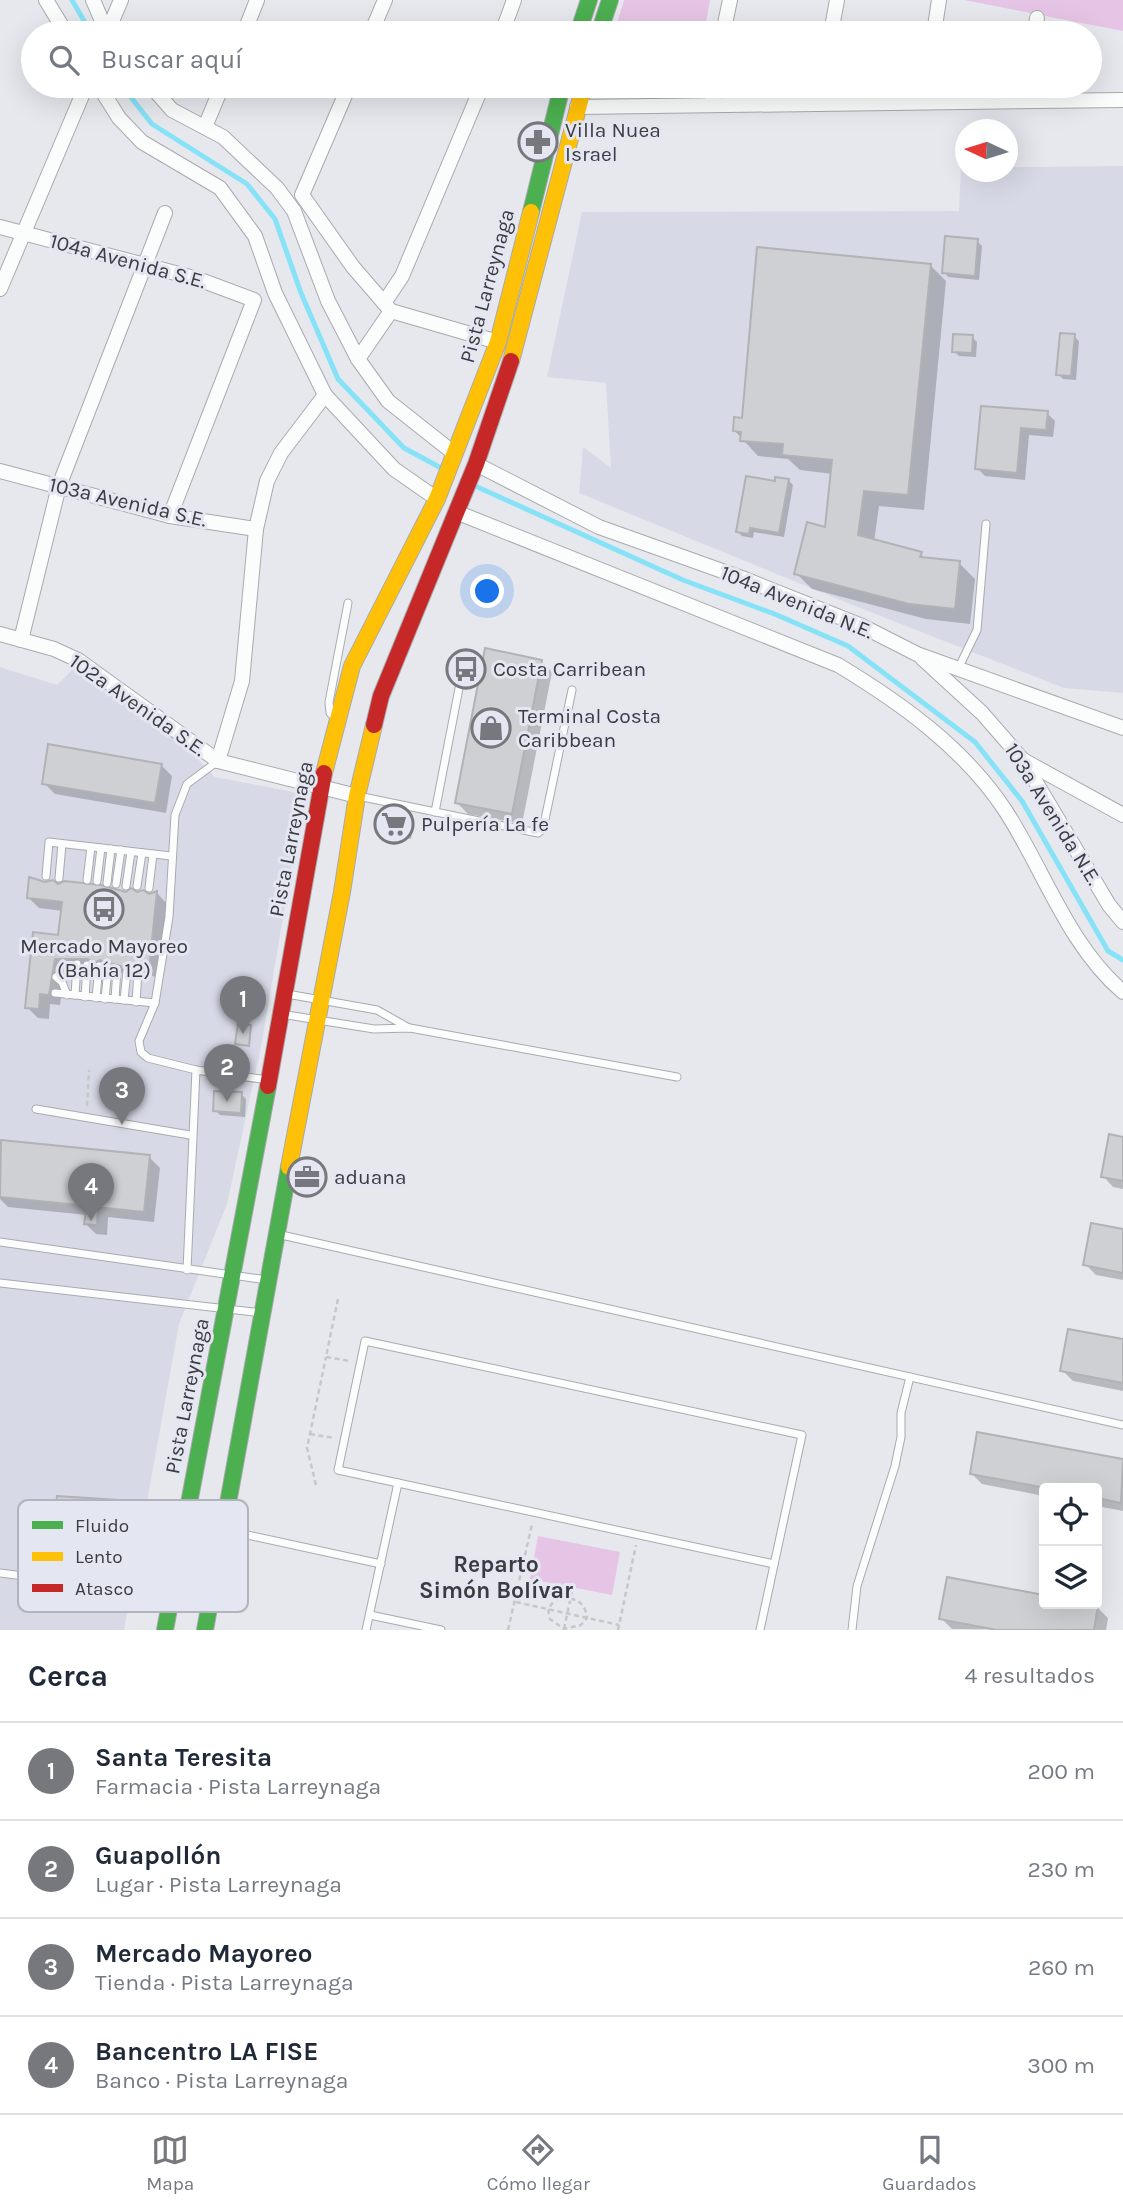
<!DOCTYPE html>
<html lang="es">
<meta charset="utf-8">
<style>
:root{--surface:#fff;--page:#f2f2f3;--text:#1f2937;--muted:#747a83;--line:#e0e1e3;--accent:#77787d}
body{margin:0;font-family:Karla,sans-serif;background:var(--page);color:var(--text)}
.controls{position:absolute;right:21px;bottom:21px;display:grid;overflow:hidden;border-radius:7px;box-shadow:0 7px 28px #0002}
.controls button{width:63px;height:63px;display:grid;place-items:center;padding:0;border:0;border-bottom:2px solid var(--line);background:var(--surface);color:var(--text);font:35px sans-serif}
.compass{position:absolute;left:955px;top:119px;width:63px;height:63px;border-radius:50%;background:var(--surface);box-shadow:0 7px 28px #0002;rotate:274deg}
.you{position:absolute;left:488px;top:592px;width:24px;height:24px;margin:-18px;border:5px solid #fff;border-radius:50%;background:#1a73e8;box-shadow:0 0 0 10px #1a73e833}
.badge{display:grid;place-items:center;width:46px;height:46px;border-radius:50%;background:var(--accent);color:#fff;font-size:23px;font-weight:700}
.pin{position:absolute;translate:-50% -58px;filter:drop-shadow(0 2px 4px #0008)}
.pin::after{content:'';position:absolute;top:37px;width:24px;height:21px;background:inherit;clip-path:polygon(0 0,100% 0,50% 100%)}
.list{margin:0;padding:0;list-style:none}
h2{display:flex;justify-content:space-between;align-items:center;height:91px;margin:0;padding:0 28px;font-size:30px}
h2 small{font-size:23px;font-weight:400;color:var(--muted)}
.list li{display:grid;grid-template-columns:46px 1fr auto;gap:21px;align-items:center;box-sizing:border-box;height:98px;padding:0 28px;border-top:2px solid var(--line)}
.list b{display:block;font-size:26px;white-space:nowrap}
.list p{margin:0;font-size:23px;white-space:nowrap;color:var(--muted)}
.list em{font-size:23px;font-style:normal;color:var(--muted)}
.icon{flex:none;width:38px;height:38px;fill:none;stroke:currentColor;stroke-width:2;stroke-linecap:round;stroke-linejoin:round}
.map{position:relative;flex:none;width:1123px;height:1630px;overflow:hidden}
.search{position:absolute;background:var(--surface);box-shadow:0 7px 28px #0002;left:21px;right:21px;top:21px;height:77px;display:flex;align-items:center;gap:18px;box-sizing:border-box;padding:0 24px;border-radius:38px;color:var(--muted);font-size:26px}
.sheet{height:483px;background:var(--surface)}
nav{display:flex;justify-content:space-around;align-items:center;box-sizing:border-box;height:98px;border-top:2px solid var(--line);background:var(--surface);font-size:19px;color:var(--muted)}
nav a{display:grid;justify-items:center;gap:4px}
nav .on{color:var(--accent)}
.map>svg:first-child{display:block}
.built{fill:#d7dae6}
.green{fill:#e6c4e5}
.shadow{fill:#0003}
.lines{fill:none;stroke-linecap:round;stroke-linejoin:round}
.stream{stroke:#86e2f7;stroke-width:5}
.building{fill:#ced0d4;stroke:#b0b2b6;stroke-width:2}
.lane-casing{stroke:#a9aaaf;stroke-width:9}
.street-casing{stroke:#a9aaaf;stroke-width:16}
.fast-casing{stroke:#a9aaaf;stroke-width:18}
.slow-casing{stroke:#a9aaaf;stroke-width:18}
.jam-casing{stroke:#a9aaaf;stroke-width:18}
.path{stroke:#c6c7c9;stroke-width:2.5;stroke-dasharray:5 3.5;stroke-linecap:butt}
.lane{stroke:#fbfcfc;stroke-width:7}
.street{stroke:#fbfcfc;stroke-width:14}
.fast{stroke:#4caf50;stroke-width:16}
.slow{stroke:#ffc107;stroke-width:16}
.jam{stroke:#c62828;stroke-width:16}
.labels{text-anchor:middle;stroke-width:6;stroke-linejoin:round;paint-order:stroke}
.poi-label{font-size:21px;fill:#3b3c40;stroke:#e4e7f1;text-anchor:start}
.street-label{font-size:21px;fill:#3b3c40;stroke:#e4e7f1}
.neighbourhood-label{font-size:23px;font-weight:bold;fill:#3b3c40;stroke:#e4e7f1}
.key{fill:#e4e7f1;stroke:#b1b4bc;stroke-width:2}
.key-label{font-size:19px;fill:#3b3c40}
</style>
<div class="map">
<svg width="1123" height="1630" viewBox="0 0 1123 1630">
<rect width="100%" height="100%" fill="#e7e8ee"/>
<g class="built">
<polygon points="1123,166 1123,693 1064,688 850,604 579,493 583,447 611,468 606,383 547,377 582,212 959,211 961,167 965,167 965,172 1007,172 1008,167"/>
<polygon points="0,667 57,685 74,668 169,729 215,777 304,794 261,1047 227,1204 179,1324 124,1630 0,1630"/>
</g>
<g class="green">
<polygon points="624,0 710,0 704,33 614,33"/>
<polygon points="964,0 1123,0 1123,31"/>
<polygon points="538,1536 620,1552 612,1595 530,1579"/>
</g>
<g class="shadow">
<polygon points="977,241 982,246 979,280 948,277 944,272"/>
<polygon points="930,265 946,281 924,510 879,506 874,542 921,554 926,560 959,563 975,579 970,624 926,619 812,589 796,573 827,529 833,474 800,470 788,459 758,456 735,431 743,420"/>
<polygon points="1074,336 1079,341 1076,380 1063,379 1058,374"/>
<polygon points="972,337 977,342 976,357 959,356 954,351"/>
<polygon points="983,408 1047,413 1055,421 1053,437 1029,435 1025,480 985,476 977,468"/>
<polygon points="788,480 793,485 784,537 754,532 753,538 742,536 737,531 776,483"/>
<polygon points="541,661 552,672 522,824 468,814 457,803"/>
<polygon points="161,765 172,776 166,813 55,794 44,783"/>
<polygon points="409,818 414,823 411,839 386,836 381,831"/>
<polygon points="57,886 149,896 157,893 167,904 159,979 151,975 135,977 112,970 106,973 100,969 65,969 60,1005 50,1004 49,1019 38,1018 27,1007 60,937 63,911 39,908 29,898"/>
<polygon points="251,1027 250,1044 237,1042"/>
<polygon points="241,1094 246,1099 245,1117 220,1115 215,1110"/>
<polygon points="1123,1139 1123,1189 1113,1187 1103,1176"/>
<polygon points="3,1142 149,1157 160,1168 154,1222 108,1217 107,1235 96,1234 85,1223 87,1215 8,1207 0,1199"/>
<polygon points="1123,1231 1123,1280 1096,1275 1085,1264"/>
<polygon points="1123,1341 1123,1391 1073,1381 1062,1370"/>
<polygon points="979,1434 1123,1461 1123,1511 1097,1506 1097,1488 1044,1488 1044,1496 982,1484 971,1473"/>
<polygon points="948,1579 1044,1597 1044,1604 1097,1607 1108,1618 1106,1630 952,1629 941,1618"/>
</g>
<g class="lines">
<g class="stream">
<polyline points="72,0 91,33"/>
<polyline points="122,86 152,124 247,184 275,219 301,293 338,379 404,448 443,469"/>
<polyline points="473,485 683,580 777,615 848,646 975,742 1022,801 1108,951 1123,960"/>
</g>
</g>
<g class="building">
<polygon points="945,236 978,239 975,276 942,273"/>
<polygon points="757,247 931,264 908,495 864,491 858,535 922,552 920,557 960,561 955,609 909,604 794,574 807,522 825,527 832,460 782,455 783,444 740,441 741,432 733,431 734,417 742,418"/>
<polygon points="1060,333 1075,334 1071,376 1056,375"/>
<polygon points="953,334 973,335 972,353 952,352"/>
<polygon points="981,406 1048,411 1046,430 1021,428 1017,473 975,469"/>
<polygon points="746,476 775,481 775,477 789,479 779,533 750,528 749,534 736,532"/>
<polygon points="485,648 542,660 512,814 455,803"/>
<polygon points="48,744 162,764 155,803 42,784"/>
<polygon points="381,813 409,817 407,835 379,831"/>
<polygon points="29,877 45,882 53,880 58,884 64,881 101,885 126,892 131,888 137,892 143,890 149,894 157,891 149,969 139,965 123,967 100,960 94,963 88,959 55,959 49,995 40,994 39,1009 25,1008 33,932 58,935 62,902 27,898"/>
<polygon points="238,1023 251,1025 249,1046 235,1044"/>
<polygon points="214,1091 242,1092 241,1113 213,1111"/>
<polygon points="1109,1134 1123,1137 1123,1181 1101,1177"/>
<polygon points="1,1140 150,1155 144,1212 98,1207 97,1225 84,1224 87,1206 0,1197"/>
<polygon points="1091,1223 1123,1229 1123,1273 1083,1265"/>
<polygon points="1068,1329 1123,1339 1123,1383 1060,1371"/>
<polygon points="977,1432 1123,1459 1121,1503 1097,1498 1097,1488 1046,1488 970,1474"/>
<polygon points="57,1496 118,1500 109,1594 74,1591 76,1517 55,1516"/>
<polygon points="947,1577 1044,1595 1044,1604 1098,1606 1094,1630 997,1630 939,1619"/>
</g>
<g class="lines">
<g class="lane-casing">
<g id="lane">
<polyline points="958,669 977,630 986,524"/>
<polyline points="334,717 330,713 329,702 348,603"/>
<polyline points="218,761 187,784 175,815 169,917 155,1003 139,1041 141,1052 148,1058 196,1070 268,1080"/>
<polyline points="358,796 538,833 543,829 572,690"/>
<polyline points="435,812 461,678"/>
<polyline points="46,876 49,842 171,856"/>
<polyline points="59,878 62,844"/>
<polyline points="87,880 91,847"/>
<polyline points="97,881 101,848"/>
<polyline points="107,883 111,849"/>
<polyline points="116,884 121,850"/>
<polyline points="126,886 131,852"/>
<polyline points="137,886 142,853"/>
<polyline points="149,888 153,854"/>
<polyline points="56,977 62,982 67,995"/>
<polyline points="55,993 155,1003"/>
<polyline points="287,994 377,1010 409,1028"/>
<polyline points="75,995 77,964"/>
<polyline points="85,997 87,965"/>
<polyline points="96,998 99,966"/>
<polyline points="105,999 108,968"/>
<polyline points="115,999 117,969"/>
<polyline points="124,1000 127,971"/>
<polyline points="136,1002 138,971"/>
<polyline points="281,1014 374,1029 410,1028 677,1077"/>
<polyline points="36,1109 190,1135"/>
<polyline points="277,1234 1123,1425"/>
<polyline points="0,1242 267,1280"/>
<polyline points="187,1270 196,1070"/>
<polyline points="0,1283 262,1313"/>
<polyline points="398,1483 774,1564"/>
<polyline points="188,1522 381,1564"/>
<polyline points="0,1573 56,1580"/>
<polyline points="370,1615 441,1630"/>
<polyline points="366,1630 398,1483 338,1470 365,1341 802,1435 760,1630"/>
<polyline points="852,1630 857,1586 895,1466 901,1437 901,1413 910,1377"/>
</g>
</g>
<g class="street-casing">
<g id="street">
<polyline points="46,0 66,33"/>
<polyline points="93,0 107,33"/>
<polyline points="107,33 121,0"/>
<polyline points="244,33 257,0"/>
<polyline points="371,33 385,0"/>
<polyline points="502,33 514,0"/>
<polyline points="723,33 730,0"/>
<polyline points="831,33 837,0"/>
<polyline points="934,33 939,0"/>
<polyline points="1035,33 1037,18"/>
<polyline points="99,86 119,118 142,142 220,188 255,236 275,293 325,395 394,469 437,499"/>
<polyline points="151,86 172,110 223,137 277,188 294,211 328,301 358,359 388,401 455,454"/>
<polyline points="349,86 302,195 353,267 391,311 498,342"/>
<polyline points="712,103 712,86"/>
<polyline points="577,107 1123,100"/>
<polyline points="205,127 222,86"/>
<polyline points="0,227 198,279 254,300 170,516"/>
<polyline points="0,289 86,86"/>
<polyline points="384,303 402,276 482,86"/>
<polyline points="358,359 391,311"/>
<polyline points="476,464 599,527 742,578 862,626 917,654 1123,728"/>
<polyline points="0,471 170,516 256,529"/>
<path d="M456,512l382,153c63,38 126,83 167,145 39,60 63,135 118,182"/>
<polyline points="0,634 54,649 78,660 218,761 357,796"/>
<polyline points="21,640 59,486 165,213"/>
<polyline points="922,658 982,713 1022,759 1109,905 1123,922"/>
<polyline points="1023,760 1123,815"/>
<polyline points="218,761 242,681 256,529 267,481 281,453 325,395"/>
</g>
</g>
<g class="fast-casing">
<g id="fast">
<polyline points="578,33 589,0"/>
<polyline points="599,33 610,0"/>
<polyline points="531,212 562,86"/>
<polyline points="165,1630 268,1086"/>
<polyline points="205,1630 289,1167"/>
</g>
</g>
<g class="slow-casing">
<g id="slow">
<polyline points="511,361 584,86"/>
<polyline points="324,773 352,666 437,499 498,342 531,212"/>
<polyline points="289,1167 342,892 357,796 374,725"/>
</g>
</g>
<g class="jam-casing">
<g id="jam">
<polyline points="374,725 381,696 476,464 511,361"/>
<polyline points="268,1086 324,773"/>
</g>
</g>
<g class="path">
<polyline points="87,1106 89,1070"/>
<polyline points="338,1299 326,1357 350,1361"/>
<polyline points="310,1434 334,1438"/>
<polyline points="316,1485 307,1448 326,1357"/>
<path d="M562,1597c15,2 23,5 25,21l-6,7 -17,4 -14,-10 -2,-10 6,-8z"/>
<polyline points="516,1602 619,1625"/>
<polyline points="564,1629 572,1591"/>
<polyline points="508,1630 532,1524"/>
<polyline points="618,1630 636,1545"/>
</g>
<use href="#lane" class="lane"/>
<use href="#street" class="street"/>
<use href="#fast" class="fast"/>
<use href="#slow" class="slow"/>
<use href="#jam" class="jam"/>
</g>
<defs>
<g id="pharmacy-ring" transform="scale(2.0125)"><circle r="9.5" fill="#e4e7f1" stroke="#77787d" stroke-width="1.5"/><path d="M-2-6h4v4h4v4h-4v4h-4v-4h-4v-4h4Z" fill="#77787d"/></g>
<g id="bus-ring" transform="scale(2.0125)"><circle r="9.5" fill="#e4e7f1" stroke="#77787d" stroke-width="1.5"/><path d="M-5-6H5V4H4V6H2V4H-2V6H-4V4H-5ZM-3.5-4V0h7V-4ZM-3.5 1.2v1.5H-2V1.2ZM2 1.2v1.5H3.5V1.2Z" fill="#77787d"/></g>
<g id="shop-ring" transform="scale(2.0125)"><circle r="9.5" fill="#e4e7f1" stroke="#77787d" stroke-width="1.5"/><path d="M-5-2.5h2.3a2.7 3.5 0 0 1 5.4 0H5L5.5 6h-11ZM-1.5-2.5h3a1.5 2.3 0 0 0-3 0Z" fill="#77787d"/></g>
<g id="supermarket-ring" transform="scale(2.0125)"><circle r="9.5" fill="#e4e7f1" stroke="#77787d" stroke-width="1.5"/><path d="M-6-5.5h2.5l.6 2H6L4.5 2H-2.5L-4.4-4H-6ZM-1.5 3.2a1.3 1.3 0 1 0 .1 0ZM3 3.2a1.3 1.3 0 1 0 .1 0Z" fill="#77787d"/></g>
<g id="office-ring" transform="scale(2.0125)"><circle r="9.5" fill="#e4e7f1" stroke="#77787d" stroke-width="1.5"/><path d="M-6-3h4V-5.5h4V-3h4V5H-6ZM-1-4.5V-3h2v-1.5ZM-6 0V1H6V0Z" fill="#77787d"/></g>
</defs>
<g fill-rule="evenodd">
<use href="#pharmacy-ring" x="538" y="142"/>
<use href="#bus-ring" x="466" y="669"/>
<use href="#shop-ring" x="491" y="728"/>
<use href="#supermarket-ring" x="394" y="824"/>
<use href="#bus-ring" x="104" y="909"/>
<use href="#office-ring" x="307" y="1177"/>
</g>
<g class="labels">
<g class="poi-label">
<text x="565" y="137">Villa Nuea<tspan x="565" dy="24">Israel</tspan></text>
<text x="493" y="676">Costa Carribean</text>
<text x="518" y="723">Terminal Costa<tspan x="518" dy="24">Caribbean</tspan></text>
<text x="421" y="831">Pulpería La fe</text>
<text x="104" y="953" text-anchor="middle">Mercado Mayoreo<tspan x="104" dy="24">(Bahía 12)</tspan></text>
<text x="334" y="1184">aduana</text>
</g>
<g class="street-label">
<text transform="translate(128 261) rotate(15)" y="7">104a Avenida S.E.</text>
<text transform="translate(487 286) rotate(-75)" y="7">Pista Larreynaga</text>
<text transform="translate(128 502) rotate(13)" y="7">103a Avenida S.E.</text>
<text transform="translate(797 602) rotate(22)" y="7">104a Avenida N.E.</text>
<text transform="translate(138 705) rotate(35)" y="7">102a Avenida S.E.</text>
<text transform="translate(1053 814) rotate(58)" y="7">103a Avenida N.E.</text>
<text transform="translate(291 839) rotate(-79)" y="7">Pista Larreynaga</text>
<text transform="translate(187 1396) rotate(-79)" y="7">Pista Larreynaga</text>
</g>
<g class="neighbourhood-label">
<text x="496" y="1572">Reparto<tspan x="496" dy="26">Simón Bolívar</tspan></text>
</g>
</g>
<rect x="18" y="1500" width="230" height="112" rx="10" class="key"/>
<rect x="32" y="1521" width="31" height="8" fill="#4caf50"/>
<rect x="32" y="1552" width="31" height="9" fill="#ffc107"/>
<rect x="32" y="1584" width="31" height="8" fill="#c62828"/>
<g class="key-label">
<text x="75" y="1532">Fluido</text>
<text x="75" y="1563">Lento</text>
<text x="75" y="1595">Atasco</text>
</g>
</svg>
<div class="controls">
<button><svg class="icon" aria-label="locate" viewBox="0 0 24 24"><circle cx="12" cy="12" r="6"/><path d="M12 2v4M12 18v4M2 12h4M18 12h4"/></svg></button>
<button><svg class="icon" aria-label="layers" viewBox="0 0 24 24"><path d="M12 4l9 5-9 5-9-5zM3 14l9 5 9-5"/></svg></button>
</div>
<svg class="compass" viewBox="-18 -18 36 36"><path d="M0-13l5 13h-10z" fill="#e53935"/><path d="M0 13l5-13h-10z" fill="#747a83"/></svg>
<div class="you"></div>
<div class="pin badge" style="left:243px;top:1034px">1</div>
<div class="pin badge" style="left:227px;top:1102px">2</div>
<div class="pin badge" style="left:122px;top:1125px">3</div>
<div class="pin badge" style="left:91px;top:1221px">4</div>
<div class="search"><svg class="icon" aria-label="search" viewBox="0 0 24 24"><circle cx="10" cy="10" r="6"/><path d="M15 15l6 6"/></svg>Buscar aquí</div>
</div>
<section class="sheet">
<h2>Cerca<small>4 resultados</small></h2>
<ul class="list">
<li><span class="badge">1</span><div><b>Santa Teresita</b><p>Farmacia · Pista Larreynaga</p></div><em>200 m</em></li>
<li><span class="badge">2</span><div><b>Guapollón</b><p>Lugar · Pista Larreynaga</p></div><em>230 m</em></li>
<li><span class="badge">3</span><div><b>Mercado Mayoreo</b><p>Tienda · Pista Larreynaga</p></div><em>260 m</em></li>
<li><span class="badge">4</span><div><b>Bancentro LA FISE</b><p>Banco · Pista Larreynaga</p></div><em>300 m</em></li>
</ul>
</section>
<nav>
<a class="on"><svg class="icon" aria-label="map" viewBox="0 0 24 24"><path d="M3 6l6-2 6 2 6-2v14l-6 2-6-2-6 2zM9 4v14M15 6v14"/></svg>Mapa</a>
<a><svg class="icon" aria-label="directions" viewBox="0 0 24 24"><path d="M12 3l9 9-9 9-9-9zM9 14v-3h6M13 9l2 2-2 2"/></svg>Cómo llegar</a>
<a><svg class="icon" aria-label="saved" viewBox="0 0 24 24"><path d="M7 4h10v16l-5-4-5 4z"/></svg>Guardados</a>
</nav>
